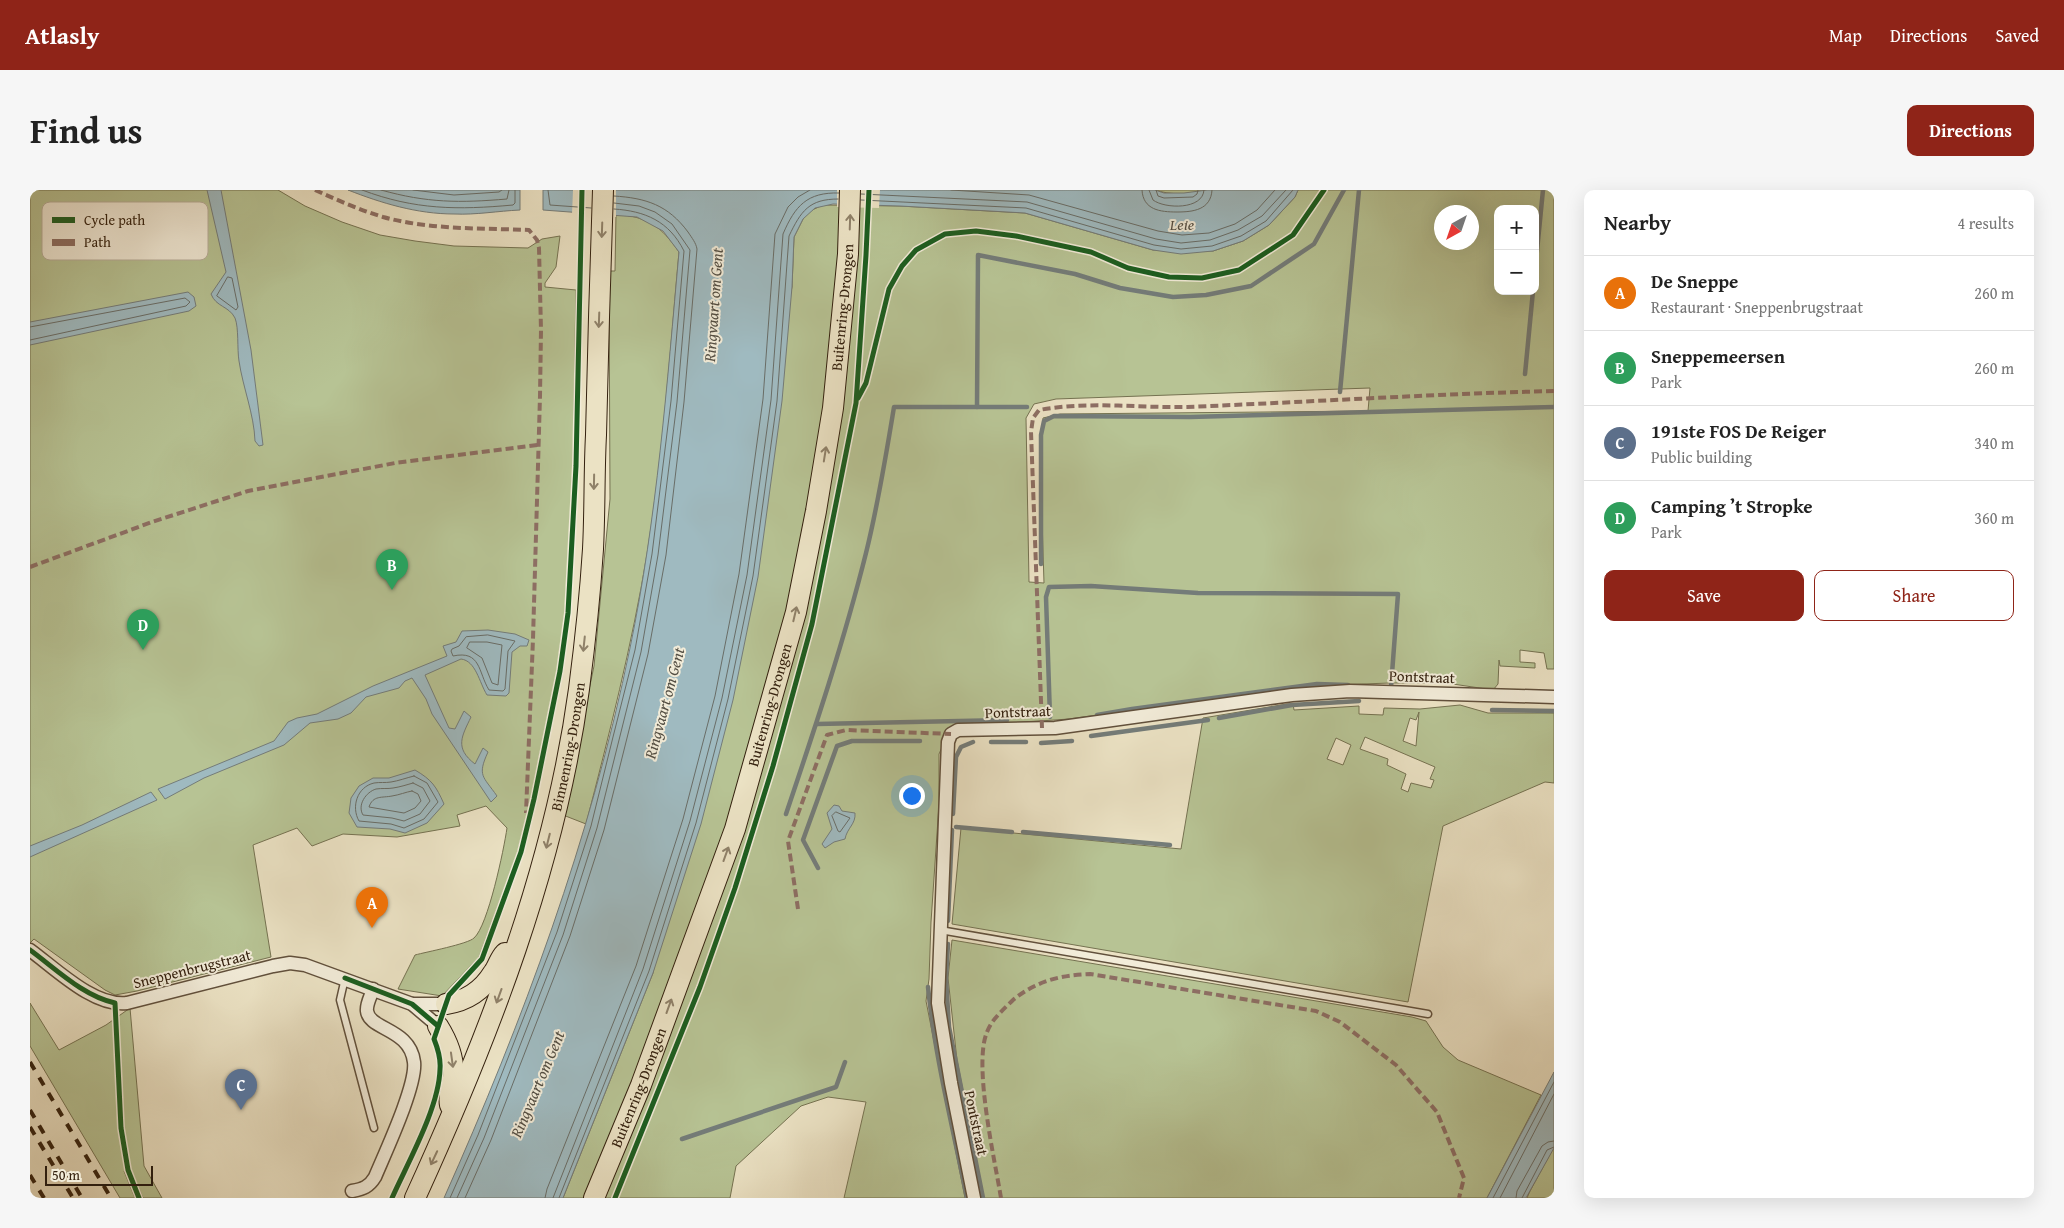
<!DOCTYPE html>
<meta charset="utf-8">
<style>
:root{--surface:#fff;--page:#f6f6f6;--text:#222;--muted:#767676;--line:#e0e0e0;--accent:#8f2418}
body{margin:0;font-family:"Gentium Book Plus",serif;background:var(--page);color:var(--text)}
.controls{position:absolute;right:15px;top:15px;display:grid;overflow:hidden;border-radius:10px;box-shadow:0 5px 20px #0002}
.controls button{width:45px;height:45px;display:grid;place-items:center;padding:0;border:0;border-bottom:1px solid var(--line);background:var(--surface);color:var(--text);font:25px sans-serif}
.compass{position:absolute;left:1404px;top:15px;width:45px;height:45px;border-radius:50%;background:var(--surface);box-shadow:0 5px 20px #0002;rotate:220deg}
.scale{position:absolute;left:15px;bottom:12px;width:108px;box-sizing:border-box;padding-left:5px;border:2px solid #33200e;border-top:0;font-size:14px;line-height:18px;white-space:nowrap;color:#33200e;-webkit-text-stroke:4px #f2ecd9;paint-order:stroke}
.you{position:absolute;left:881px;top:605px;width:18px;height:18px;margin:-12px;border:4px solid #fff;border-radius:50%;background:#1a73e8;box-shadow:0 0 0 8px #1a73e833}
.badge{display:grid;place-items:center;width:32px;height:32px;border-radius:50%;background:var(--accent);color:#fff;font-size:16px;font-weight:700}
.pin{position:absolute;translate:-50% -41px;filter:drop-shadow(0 1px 2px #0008)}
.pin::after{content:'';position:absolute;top:26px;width:18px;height:15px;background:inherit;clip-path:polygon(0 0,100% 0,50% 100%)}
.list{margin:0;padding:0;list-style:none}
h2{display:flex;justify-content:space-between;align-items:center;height:65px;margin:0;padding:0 20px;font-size:21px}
h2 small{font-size:16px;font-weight:400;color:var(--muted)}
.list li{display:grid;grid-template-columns:32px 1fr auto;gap:15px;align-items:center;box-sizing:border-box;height:75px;padding:0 20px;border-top:1px solid var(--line)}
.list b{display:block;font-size:19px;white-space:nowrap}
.list p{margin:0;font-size:16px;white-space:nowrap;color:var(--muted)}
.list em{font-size:16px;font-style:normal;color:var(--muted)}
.actions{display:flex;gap:10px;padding:15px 20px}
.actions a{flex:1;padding:11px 0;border:1px solid var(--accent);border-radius:10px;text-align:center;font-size:18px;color:var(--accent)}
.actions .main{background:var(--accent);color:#fff}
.map{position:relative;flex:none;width:1524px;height:1008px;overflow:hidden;border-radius:10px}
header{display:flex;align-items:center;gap:30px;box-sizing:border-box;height:70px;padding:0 25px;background:var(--accent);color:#fff}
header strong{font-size:24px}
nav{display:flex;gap:28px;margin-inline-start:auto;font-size:18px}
.intro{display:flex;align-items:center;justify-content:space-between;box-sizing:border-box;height:120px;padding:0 30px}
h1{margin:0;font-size:35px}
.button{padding:12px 22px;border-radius:10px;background:var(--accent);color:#fff;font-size:18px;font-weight:700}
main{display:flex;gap:30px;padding:0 30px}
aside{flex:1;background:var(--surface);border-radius:10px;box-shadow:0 5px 20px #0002}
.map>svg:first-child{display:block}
.green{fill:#b7c394;stroke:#757251;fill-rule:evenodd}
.water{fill:#9fbac0;stroke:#747c79}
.pier{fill:#ebe2c4}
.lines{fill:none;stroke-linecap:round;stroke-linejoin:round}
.shore{stroke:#696d67;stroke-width:1}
.stream{stroke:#747c79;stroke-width:4.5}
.service-casing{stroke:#61503c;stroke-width:9}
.minor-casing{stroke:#61503c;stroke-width:15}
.trunk-casing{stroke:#33200e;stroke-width:22}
.service{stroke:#f2ecd9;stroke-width:6}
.minor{stroke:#f2ecd9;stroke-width:12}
.trunk{stroke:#ebe2c4;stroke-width:20}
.rail{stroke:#33200e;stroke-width:4;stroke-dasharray:9 9;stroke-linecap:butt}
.quiet{stroke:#8d6e63;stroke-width:4;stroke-dasharray:8 4;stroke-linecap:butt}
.cycleway-casing{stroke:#f2ecd9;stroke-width:8}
.cycleway{stroke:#1b5e20;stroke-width:5}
.oneway{stroke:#8f8169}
.labels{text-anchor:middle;stroke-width:4;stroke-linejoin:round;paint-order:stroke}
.street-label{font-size:15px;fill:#33200e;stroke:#f2ecd9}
.water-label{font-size:16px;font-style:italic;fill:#534e43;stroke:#f2ecd9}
.key{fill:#f2ecd9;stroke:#b9af9c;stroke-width:1}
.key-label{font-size:14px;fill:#33200e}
</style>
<header>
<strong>Atlasly</strong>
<nav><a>Map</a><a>Directions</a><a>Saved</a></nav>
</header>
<div class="intro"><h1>Find us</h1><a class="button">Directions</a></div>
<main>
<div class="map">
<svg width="1524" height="1008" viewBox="0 0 1524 1008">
<rect width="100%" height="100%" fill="#ebe2c4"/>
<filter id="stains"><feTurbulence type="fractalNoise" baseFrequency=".004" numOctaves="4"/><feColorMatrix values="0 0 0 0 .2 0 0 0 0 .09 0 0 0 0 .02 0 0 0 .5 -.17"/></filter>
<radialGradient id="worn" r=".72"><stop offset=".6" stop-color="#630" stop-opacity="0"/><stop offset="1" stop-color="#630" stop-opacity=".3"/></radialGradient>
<g class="green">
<path d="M0,0h248l27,16 37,16 38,13 35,6 39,5 74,2 14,-9 18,-3 -4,31 -11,16v4l31,3 -3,176 -4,76 -4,71 -8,58 -26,127 -13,53 -39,106 -37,39 -44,-7 17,-34c11,-3 53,-11 59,-17 14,-12 30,-89 33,-110l-21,-22 -29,9 3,11 -63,11 -54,-3 -31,12 -15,-18 -44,17 18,112 -134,34 -22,4 -10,-5 -71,-51 -4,4z"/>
<path d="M1125,0h52c-15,5 -38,5 -52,0z"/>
<path d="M1268,0h256v479h-7l-3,-16 -24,-3v12l15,1v5l-35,-2 -1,-6 -1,24 -5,6 -47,-7h-56l-83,3 -238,33 -118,8 -12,27v50l-8,118 -2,57 -3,22 39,197h-121l22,-96 -38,-5 -27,9 -65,60 -6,32h-167l90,-225 139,-686 2,-50 9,-18 7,-8 13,-6 77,1 125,7 128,37 60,1 30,-10 26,-16 26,-28zM1468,19h37v82h-37zM1412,22h30v30h-30zM1340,198l-2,23 -308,3 -17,4 -3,37 4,128 -15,-1 -3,-164 8,-14 22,-5z"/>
<path d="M586,24c32,3 45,12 63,38 -9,101 -16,202 -32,302 -15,91 -38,181 -61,270l-23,-9 31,-149 16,-167 -1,-228h6z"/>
<path d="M1257,514h6l1,6 65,-4v8l24,1 1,-7 36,1 40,-4 28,8h66v70l-9,-1 -102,44 -35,176 -456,-78 9,-96 220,21 22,-131zM1389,522l-3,34 -13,-5 7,-23 6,2zM1335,547l70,30 -5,12 4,1 -3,8 -20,-5 -3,9 -7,-3 5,-15 -19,-9 1,-6 -28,-10zM1306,548l15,7 -8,20 -16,-6z"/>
<polygon points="922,750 1382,827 1396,831 1413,857 1428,870 1511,905 1457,1008 954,1008 927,870 918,788"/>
<polygon points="0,813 29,860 76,835 100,818 114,976 132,1008 113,1008 101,980 94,981 105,1008 90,1008 0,856"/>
<polygon points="1524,957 1524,1008 1497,1008 1500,1001"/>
</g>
<g class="water">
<path d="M177,0h14l30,160 12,95 -4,1 -4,-5c-1,-27 -12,-53 -16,-80 -2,-12 0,-33 -4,-43 -6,-12 -19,-11 -24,-24l15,-22z"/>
<path d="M318,0h172v20c-22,1 -44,5 -66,4 -37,0 -73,-11 -106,-24z"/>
<path d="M513,0h612l9,3h20l23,-3h91l-3,7 -26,28 -26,16 -30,10 -32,3 -28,-4 -128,-37 -125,-7 -67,-2 -18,4 -12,11 -9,18 -2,50 -10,114 -24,176 -25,123 -32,124 -48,149 -90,225h-119c79,-177 147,-360 186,-550 27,-130 37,-264 49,-396l-16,-21 -26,-14 -94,-7z"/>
<polygon points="158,102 164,107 166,116 159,121 0,155 0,132"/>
<path d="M458,440l27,4 14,6 -2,6h-7l-8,6 -3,41 -3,3 -19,-1c-8,-13 -11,-34 -26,-36l-36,16 24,53 6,1 9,-18 7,6c-9,19 -17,31 4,47l8,-16 5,4c-11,24 -5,24 9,44l-6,6 -59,-88 -6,-15 -14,-21 -7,3 -6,7 -33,9 -15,16 -13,6 -28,4 -26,22 -80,33 -39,21 -7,-10 116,-48 14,-19 9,-4 20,-4 56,-28 74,-30 -4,-10 13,-4 6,-11z"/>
<path d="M385,580c17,10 21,16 29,34l-17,19 -22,10 -15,-4 -33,-2 -8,-14 2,-15 8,-12 14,-8h16z"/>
<polygon points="121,602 127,610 0,667 0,656 52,635"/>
<path d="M804,615l5,1 3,5 13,2c1,11 -8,15 -10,26l-11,3 -9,6 -3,-4 10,-15 -5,-16z"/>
<polygon points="1524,882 1524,958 1496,1008 1457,1008"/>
</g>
<g class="pier">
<polygon points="543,0 586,0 586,27 542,24"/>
<polygon points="807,0 850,0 849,18 807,17"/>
</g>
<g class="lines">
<g class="shore">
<path d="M332,0c53,20 96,20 151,15l2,-2v-13"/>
<path d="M351,0c46,13 79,13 126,9l2,-9"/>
<polyline points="383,0 424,5 469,2 472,0"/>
<polyline points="518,0 520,15 561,18"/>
<polyline points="921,0 999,5 1128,41 1152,45 1179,43 1205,34 1227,20 1245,0"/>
<path d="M1112,0c1,20 18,22 35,22 16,0 34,-2 35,-22"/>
<path d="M1119,0l4,10c12,9 50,10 51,-10"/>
<polyline points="1126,0 1128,6 1134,8 1163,7 1167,4 1168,0"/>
<polyline points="831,4 997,12 1126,49 1151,53 1180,50 1208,40 1232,26 1256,0"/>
<polyline points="831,10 996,18 1124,55 1151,59 1182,56 1211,46 1236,31 1263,0"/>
<polygon points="198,87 202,88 208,117 206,120 187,106"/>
<polyline points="0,137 155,108 160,112 156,116 0,150"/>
<path d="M458,445l27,6 -7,10 -3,38 -2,2 -14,-1c-11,-18 -8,-40 -36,-34l-2,-5 1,-2 7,-3 7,-9z"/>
<polygon points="440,452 457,452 472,455 468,495 462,493 452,468 437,458"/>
<path d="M384,586l13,7 11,19 -14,17 -20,9 -13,-4 -32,-3c-8,-14 -2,-34 15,-38 6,-1 11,0 17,-1 7,-1 15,-4 23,-6z"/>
<path d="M383,593l10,5 7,13 -10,13 -16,7 -12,-3 -29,-3c-6,-10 3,-23 13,-26 6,-1 12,0 17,-1 7,-1 13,-3 20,-5z"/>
<path d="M382,601l6,3 3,7 -6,7 -11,5 -35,-6c4,-12 13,-9 23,-11 7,-1 14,-4 20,-5z"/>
<polygon points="806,622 820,628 810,642 808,641 802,626"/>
<path d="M420,1008l28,-63 79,-203 34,-106 22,-89 22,-87 17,-96 19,-153 13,-150c-15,-30 -39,-40 -70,-42"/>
<polyline points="427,1008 454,948 533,745 567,638 611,462 628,365 647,212 660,60 642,34 625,22 609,16 584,13"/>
<path d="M435,1008l26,-58 79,-204 34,-106 44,-176 18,-99 18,-153 13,-153c-1,-6 -5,-11 -9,-17 -20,-27 -42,-34 -74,-36"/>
<polyline points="515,1008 517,999 606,776 653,629 685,506 709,384 733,209 745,44 758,17 768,7 780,0"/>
<path d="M523,1008l90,-229 47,-148 32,-123 25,-123 24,-175 12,-166c12,-28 24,-42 56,-41"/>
<path d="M529,1008l90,-227 47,-148 32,-124 25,-123 24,-175 12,-165c12,-25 20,-37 49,-37"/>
<polyline points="1463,1008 1524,892"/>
<polyline points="1470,1008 1524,904"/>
<polyline points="1486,1008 1487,1001 1512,956 1518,952 1524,951"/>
<polyline points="1492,1008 1517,960 1524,957"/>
</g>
<g class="stream">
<polyline points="1505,81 1513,0"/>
<polyline points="1495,184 1503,101"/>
<polyline points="1310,202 1329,0"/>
<polyline points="947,217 948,65 1045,84 1090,98 1143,107 1176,105 1221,96 1284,54 1314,0"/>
<polyline points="1011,374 1011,245 1014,231 1024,226 1160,227 1524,217"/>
<polyline points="1462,520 1524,521"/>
<polyline points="1067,525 1102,519 1287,494 1318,495"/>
<polyline points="1020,527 1016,407 1019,397 1061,396 1168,403 1368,404 1361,497"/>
<polyline points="1189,528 1262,515 1329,511"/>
<polyline points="787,534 977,530"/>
<polyline points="1061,546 1178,530"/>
<polyline points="961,552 996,552"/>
<polyline points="1011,553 1042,551"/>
<path d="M756,624c29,-86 58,-173 80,-261 12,-48 20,-97 28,-146h133"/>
<polyline points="923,624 926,567 931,557 943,552"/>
<polyline points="926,637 982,642"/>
<polyline points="993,642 1140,655"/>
<polyline points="788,678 773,650 807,556 822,551 890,551"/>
<polyline points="918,731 922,640"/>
<polyline points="918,754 916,788 919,837 953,1008"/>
<path d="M898,797c7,71 25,141 39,211"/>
<polyline points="652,949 806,897 815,872"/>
</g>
<g class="service-casing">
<g id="service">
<polyline points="910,740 1398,824"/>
<polyline points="315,788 310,810 344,938"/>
</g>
</g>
<g class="minor-casing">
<g id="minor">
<path d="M0,760c26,19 64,57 97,53l146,-37 17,-3 15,2 107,39 26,22"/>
<polyline points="382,814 416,814"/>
<path d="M322,1001c11,-2 17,-4 23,-14 10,-24 42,-92 39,-115 -4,-34 -45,-32 -47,-51 -1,-7 4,-15 6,-22"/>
<polyline points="944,1008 921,893 908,813 918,552 921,544 928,540 1025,538 1262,505 1320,501 1524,507"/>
</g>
</g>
<g class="trunk-casing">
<g id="trunk">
<path d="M416,814c20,-3 36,-13 47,-31 5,-6 6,-14 12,-20"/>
<path d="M408,836c10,16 17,33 15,52 -2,11 -5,17 -3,27"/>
<path id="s1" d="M385,1008c74,-162 140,-332 164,-509 6,-46 11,-93 14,-140 2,-38 1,-76 3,-114 2,-82 4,-163 7,-245"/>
<path id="s2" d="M564,1008l47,-113 94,-256 61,-217 20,-101 17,-103 15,-154 2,-64"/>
</g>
</g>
<use href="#service" class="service"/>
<use href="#minor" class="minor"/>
<use href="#trunk" class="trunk"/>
<g class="rail">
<polyline points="0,872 81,1008"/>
<polyline points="0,920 52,1008"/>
<polyline points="0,937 43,1008"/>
<polyline points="0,985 14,1008"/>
</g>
<g class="quiet">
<path d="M285,0c22,10 45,20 68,27 47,13 98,11 146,13l8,10 2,8 2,82 -1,66 -7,243 -7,174"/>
<polyline points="0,377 122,332 218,301 365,273 508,255"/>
<path d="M1012,538l-11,-296 2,-14 6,-8c49,-9 99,-2 148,-3 122,-5 244,-13 367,-16"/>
<polyline points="768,719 758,651 797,545 816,540 921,544"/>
<path d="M971,1008c-6,-37 -28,-133 -14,-166 5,-13 16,-22 26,-32 23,-19 48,-25 77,-26l226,37 24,11 56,43 41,47 27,66 -5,20"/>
</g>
<g class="cycleway-casing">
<g id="cycleway">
<polyline points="828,208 836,193 859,99 872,76 886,60 915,44 946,41 986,46 1061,62 1098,78 1139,87 1172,88 1209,80 1263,45 1294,0"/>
<path d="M0,760c26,19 53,46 85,53l6,125 7,42 11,28"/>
<polyline points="315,788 382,814 408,836"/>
<path d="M362,1008c16,-36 47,-90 48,-129 1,-11 -2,-20 -6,-30l15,-44 33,-36 39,-107 13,-53 26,-128 8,-58 8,-147 6,-276"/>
<polyline points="585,1008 670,797 705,698 743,576 782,434 826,213 836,65 839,0"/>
</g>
</g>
<use href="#cycleway" class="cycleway"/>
</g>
<defs><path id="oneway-shaft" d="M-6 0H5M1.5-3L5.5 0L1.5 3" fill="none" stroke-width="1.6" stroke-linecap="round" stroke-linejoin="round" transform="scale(1.25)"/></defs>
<g class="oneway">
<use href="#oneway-shaft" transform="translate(820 32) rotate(-88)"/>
<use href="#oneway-shaft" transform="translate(572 40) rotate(92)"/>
<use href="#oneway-shaft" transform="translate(569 130) rotate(92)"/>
<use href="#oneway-shaft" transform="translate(795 264) rotate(-81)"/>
<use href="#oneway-shaft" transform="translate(564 292) rotate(91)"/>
<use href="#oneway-shaft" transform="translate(765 424) rotate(-77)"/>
<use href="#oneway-shaft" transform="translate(554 454) rotate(96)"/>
<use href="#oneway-shaft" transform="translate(518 651) rotate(104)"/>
<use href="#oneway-shaft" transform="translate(696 664) rotate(-70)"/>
<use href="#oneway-shaft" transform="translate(469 806) rotate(110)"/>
<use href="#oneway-shaft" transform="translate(639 816) rotate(-70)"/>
<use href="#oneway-shaft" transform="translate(422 870) rotate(82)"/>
<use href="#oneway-shaft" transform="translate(404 968) rotate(115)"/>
</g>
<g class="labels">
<g class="street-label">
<text dy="5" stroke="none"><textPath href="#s2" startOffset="929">Buitenring-Drongen</textPath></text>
<text transform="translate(1392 487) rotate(2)" y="5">Pontstraat</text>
<text dy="5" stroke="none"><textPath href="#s2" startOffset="524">Buitenring-Drongen</textPath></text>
<text transform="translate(988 522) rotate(-2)" y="5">Pontstraat</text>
<text dy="5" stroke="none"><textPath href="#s1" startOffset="478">Binnenring-Drongen</textPath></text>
<text transform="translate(162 779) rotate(-14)" y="5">Sneppenbrugstraat</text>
<text dy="5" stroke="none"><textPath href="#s2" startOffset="119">Buitenring-Drongen</textPath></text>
<text transform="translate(946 933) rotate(78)" y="5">Pontstraat</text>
</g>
<g class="water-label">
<text x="1152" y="40">Leie</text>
<text transform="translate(683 115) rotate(-86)" y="6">Ringvaart om Gent</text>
<text transform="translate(634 513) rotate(-75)" y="6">Ringvaart om Gent</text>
<text transform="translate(507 894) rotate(-67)" y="6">Ringvaart om Gent</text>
</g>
</g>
<rect x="12" y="12" width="166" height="58" rx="8" class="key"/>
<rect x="22" y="27" width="23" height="6" fill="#1b5e20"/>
<rect x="22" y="49" width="23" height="7" fill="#8d6e63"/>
<g class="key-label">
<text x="54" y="35">Cycle path</text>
<text x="54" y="57">Path</text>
</g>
<rect width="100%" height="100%" filter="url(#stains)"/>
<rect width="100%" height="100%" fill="url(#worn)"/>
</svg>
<div class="controls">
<button>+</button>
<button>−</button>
</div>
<svg class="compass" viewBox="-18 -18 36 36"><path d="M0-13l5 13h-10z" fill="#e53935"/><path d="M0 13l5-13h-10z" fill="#767676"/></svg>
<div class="scale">50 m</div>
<div class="you"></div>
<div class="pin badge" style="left:342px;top:738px;background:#e8710a">A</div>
<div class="pin badge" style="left:362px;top:400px;background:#2e9e5b">B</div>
<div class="pin badge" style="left:211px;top:920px;background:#5c6f8a">C</div>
<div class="pin badge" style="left:113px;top:460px;background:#2e9e5b">D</div>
</div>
<aside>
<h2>Nearby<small>4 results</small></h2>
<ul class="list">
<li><span class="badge" style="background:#e8710a">A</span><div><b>De Sneppe</b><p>Restaurant · Sneppenbrugstraat</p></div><em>260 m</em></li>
<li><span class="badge" style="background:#2e9e5b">B</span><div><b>Sneppemeersen</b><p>Park</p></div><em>260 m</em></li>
<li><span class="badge" style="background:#5c6f8a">C</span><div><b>191ste FOS De Reiger</b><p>Public building</p></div><em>340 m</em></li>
<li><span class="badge" style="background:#2e9e5b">D</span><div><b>Camping ’t Stropke</b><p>Park</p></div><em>360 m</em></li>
</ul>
<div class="actions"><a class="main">Save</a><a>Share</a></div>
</aside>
</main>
